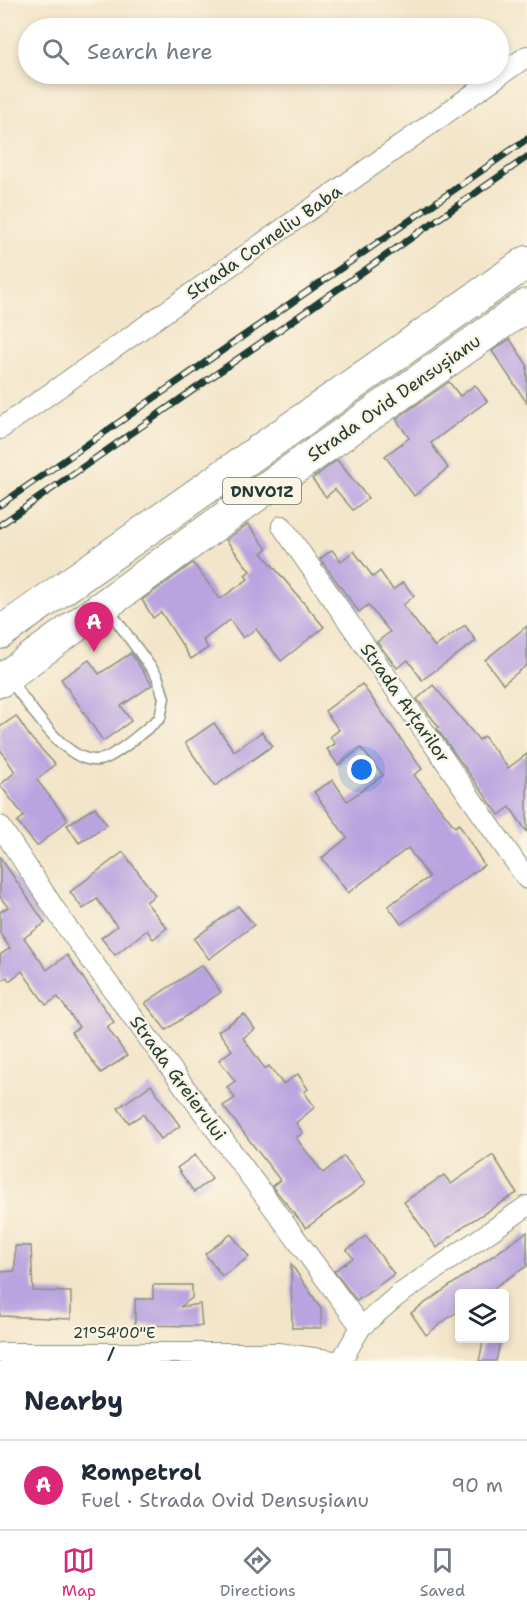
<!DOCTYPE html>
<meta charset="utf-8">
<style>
:root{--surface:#fff;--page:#f6f6f7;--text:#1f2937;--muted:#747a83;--line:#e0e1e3;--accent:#db2777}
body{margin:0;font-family:"Shantell Sans",sans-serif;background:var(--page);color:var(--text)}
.controls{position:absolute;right:18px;bottom:18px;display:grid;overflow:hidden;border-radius:6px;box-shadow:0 3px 9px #0003}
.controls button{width:54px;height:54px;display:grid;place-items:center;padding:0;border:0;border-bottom:2px solid var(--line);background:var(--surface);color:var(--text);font:30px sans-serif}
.you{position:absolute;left:362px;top:770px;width:21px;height:21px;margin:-15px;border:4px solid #fff;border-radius:50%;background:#1a73e8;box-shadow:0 0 0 9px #1a73e833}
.badge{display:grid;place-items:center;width:39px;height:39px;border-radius:50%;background:var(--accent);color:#fff;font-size:20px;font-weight:700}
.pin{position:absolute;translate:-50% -50px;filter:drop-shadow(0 2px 3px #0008)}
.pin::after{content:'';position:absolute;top:32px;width:21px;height:18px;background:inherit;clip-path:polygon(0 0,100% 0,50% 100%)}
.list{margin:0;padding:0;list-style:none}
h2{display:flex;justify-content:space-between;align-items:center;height:78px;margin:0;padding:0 24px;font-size:26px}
h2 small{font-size:20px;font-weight:400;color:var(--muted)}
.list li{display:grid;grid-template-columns:39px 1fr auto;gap:18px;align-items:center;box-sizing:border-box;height:90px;padding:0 24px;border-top:2px solid var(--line)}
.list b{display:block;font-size:22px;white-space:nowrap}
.list p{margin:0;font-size:20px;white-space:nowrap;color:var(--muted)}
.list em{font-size:20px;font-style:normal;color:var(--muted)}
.icon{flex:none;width:33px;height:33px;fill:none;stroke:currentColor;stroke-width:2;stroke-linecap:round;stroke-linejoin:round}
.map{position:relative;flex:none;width:527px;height:1361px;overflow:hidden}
.search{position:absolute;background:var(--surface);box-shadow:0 3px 9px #0003;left:18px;right:18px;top:18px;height:66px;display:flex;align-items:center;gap:15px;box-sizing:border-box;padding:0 21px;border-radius:33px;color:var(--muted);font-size:22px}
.sheet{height:168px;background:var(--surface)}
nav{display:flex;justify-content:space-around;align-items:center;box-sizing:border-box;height:84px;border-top:2px solid var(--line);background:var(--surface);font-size:16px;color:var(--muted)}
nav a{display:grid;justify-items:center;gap:3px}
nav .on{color:var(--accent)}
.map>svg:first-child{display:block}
.building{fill:#baa4e0}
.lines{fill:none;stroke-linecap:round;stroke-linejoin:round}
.lane-casing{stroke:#89917e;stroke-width:13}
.street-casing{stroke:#89917e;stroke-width:22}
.primary-casing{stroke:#89917e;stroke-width:34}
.lane{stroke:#fff;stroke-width:10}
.street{stroke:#fff;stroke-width:20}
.primary{stroke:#fff;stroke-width:32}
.rail-casing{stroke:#1f3d34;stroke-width:7}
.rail{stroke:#fcf5e5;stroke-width:4.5;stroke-dasharray:14;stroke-linecap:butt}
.ticks{fill:none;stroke:#1f3d34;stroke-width:2}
.labels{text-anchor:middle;stroke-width:4.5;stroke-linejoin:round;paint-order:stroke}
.shield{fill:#fcf5e5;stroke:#617469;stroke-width:1.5}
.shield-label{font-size:16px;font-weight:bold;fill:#1f3d34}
.street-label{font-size:18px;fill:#1f3d34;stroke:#fcf5e5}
.ticks-label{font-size:15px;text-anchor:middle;fill:#1f3d34;stroke:#fcf5e5;stroke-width:4.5;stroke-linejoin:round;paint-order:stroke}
</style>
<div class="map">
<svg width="527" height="1361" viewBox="0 0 527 1361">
<rect width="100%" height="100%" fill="#fcf5e5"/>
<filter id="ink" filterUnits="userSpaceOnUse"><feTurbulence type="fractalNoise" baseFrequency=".0167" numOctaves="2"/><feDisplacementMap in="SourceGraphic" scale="12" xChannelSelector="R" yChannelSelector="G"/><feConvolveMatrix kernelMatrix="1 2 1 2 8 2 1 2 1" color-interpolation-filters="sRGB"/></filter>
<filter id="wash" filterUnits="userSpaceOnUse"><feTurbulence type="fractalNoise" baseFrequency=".008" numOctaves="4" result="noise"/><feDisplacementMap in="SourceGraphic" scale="24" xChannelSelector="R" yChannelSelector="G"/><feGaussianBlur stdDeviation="1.35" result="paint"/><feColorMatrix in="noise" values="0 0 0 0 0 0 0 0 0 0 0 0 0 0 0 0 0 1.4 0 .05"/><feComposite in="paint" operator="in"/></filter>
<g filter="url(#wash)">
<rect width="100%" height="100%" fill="#f3e5c9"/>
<g id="blocks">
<g class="building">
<polygon points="510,339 527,365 527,403 492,351"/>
<polygon points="449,382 460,396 475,385 487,401 431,443 448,468 414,496 385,456 409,438 396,419"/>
<polygon points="337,460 368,498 353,510 335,489 326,497 312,479"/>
<polygon points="248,524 267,549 262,553 324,627 281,661 256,629 243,638 230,620 203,640 208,648 191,659 161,612 153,618 142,600 193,563 220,599 248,579 245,575 250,571 226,540"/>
<polygon points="332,550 341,561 354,551 373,577 380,571 393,590 403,582 414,596 403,605 435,647 465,625 476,641 422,680 408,660 397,668 377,642 390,632 368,605 359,612 320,559"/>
<polygon points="527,626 527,665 503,684 485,660"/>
<polygon points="131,653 152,685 121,706 131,721 103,741 61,679 89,660 99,674"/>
<polygon points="362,684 422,769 414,775 455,827 459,824 484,865 401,924 388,906 429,877 408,848 348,893 322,858 347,838 314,792 333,780 347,801 383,775 361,748 338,765 327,749 335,744 330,737 339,730 325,711"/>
<polygon points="433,685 479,740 484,736 508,768 527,754 527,832 510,807 499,815 437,729 439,727 417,699"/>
<polygon points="16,716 31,738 55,764 37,780 68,820 37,846 17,822 24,816 0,785 15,772 0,749 0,727"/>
<polygon points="214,723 234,751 262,732 272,746 215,786 185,743"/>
<polygon points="95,807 107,825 79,843 67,825"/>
<polygon points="123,852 155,895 146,902 167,928 153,939 147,930 115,955 101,938 117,926 97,899 83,909 70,892"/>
<polygon points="0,857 45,923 24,938 47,970 67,955 114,1022 107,1027 127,1056 101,1073 71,1032 79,1027 58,997 46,1005 22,971 9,981 7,977 0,982 0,955 10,948 0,933 0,912 8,907 0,897"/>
<polygon points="238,906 254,925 209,959 194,939"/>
<polygon points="202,965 221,992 166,1030 145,1003"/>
<polygon points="244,1014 255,1029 243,1038 265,1069 269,1066 283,1084 298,1074 308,1089 304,1092 315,1107 296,1123 303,1133 296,1138 323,1173 344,1156 365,1184 306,1228 272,1186 280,1180 223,1106 235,1098 227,1087 235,1081 219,1060 232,1050 218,1031"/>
<polygon points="151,1085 180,1126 161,1139 143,1114 129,1123 118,1108"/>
<polygon points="195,1155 212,1179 194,1192 177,1168"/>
<polygon points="493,1155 517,1193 465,1225 437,1248 404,1202 444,1175 451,1184"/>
<polygon points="527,1232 527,1266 496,1286 492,1293 459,1293 459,1310 426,1335 411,1313"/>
<polygon points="231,1234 249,1257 222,1276 205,1254"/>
<polygon points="366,1236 394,1274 357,1301 334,1271 353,1258 347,1250"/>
<polygon points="15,1246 31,1246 33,1291 71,1292 71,1319 0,1316 0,1272 15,1271"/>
<polygon points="291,1264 321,1308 321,1328 292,1328"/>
<polygon points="153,1285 192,1285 192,1298 180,1307 200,1304 202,1326 135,1325 135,1299 153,1299"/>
<polygon points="484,1338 501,1338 496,1361 479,1361"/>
</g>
</g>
</g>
<g filter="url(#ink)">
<use href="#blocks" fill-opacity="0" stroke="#89917e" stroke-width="1.5"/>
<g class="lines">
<g class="lane-casing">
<path id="lane" d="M9,679c20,24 62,97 99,78 18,-9 35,-26 52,-39l4,-20 -7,-22 -51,-70"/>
</g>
<g class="street-casing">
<g id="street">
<polyline points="0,429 527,56"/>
<polyline points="282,526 527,879"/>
<polyline points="0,826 66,926 361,1327"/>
<polyline points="0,1353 278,1353 334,1361"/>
<polyline points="341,1361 361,1327 397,1296 527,1206"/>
</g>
</g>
<g class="primary-casing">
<g id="primary">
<polyline points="0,633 527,262"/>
<polyline points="0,681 262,491 527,305"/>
</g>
</g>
<use href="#lane" class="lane"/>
<use href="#street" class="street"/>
<use href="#primary" class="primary"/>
<g class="rail-casing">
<g id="rail">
<polyline points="0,505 527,139"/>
<polyline points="0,525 527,157"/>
</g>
</g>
<use href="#rail" class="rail"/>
</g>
</g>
<path class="ticks" d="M108,1361l6,-14"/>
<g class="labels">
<rect class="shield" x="223" y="478" width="78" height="26" rx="4.5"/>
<g class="shield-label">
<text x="262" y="497">DNVO1Z</text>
</g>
<g class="street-label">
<text transform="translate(264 242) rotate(-35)" y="6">Strada Corneliu Baba</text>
<text transform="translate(394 398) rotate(-35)" y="6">Strada Ovid Densușianu</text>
<text transform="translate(405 703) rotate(55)" y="6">Strada Arțarilor</text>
<text transform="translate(178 1078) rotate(54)" y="6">Strada Greierului</text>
</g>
</g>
<g class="ticks-label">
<text x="114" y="1338">21°54'00"E</text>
</g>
</svg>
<div class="controls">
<button><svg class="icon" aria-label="layers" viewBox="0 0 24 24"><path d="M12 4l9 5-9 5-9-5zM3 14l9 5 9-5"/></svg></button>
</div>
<div class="you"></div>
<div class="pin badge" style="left:94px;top:652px">A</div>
<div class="search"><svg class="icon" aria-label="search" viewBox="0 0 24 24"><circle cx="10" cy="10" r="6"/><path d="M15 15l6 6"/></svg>Search here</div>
</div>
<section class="sheet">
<h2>Nearby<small></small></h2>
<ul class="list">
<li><span class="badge">A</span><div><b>Rompetrol</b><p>Fuel · Strada Ovid Densușianu</p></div><em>90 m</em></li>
</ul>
</section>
<nav>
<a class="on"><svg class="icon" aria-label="map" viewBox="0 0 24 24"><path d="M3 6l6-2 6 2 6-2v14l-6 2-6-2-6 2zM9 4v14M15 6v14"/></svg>Map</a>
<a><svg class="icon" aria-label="directions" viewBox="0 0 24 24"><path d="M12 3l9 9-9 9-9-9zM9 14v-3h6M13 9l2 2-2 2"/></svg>Directions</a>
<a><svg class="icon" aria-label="saved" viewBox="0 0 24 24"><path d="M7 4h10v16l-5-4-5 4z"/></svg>Saved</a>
</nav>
